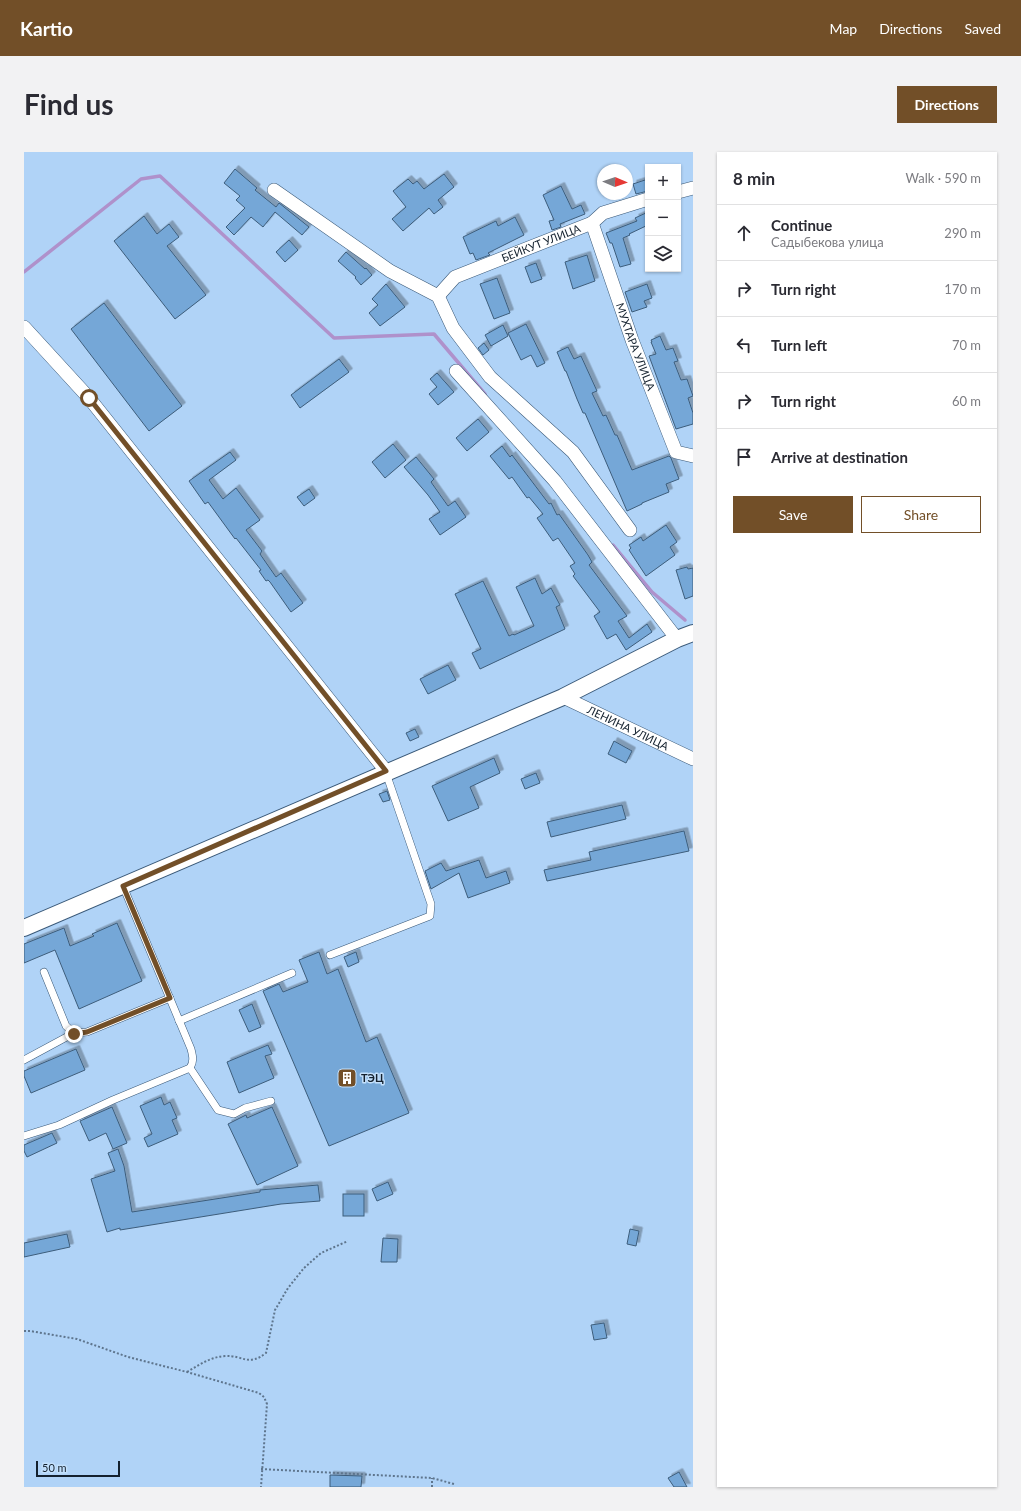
<!DOCTYPE html>
<meta charset="utf-8">
<style>
:root{--surface:#fff;--page:#f2f2f3;--text:#2b2b33;--muted:#7c7c81;--line:#e1e1e2;--accent:#724f28}
body{margin:0;font-family:Lato,sans-serif;background:var(--page);color:var(--text)}
.controls{position:absolute;right:12px;top:12px;display:grid;overflow:hidden;border-radius:0px;box-shadow:0 1px 3px #0004}
.controls button{width:36px;height:36px;display:grid;place-items:center;padding:0;border:0;border-bottom:1px solid var(--line);background:var(--surface);color:var(--text);font:20px sans-serif}
.compass{position:absolute;left:573px;top:12px;width:36px;height:36px;border-radius:50%;background:var(--surface);box-shadow:0 1px 3px #0004;rotate:92deg}
.scale{position:absolute;left:12px;bottom:10px;width:84px;box-sizing:border-box;padding-left:4px;border:2px solid #14212e;border-top:0;font-size:11px;line-height:14px;white-space:nowrap;color:#14212e;-webkit-text-stroke:3px #c3e0fc;paint-order:stroke}
.stop{position:absolute;width:12px;height:12px;margin:-9px;border:3px solid #724f28;border-radius:50%;background:#fff}
.stop.end{background:#724f28;border-color:#fff;box-shadow:0 1px 4px #0008}
.list{margin:0;padding:0;list-style:none}
h2{display:flex;justify-content:space-between;align-items:center;height:52px;margin:0;padding:0 16px;font-size:17px}
h2 small{font-size:13px;font-weight:400;color:var(--muted)}
.list li{display:grid;grid-template-columns:26px 1fr auto;gap:12px;align-items:center;box-sizing:border-box;height:56px;padding:0 16px;border-top:1px solid var(--line)}
.list b{display:block;font-size:15px;white-space:nowrap}
.list p{margin:0;font-size:13px;white-space:nowrap;color:var(--muted)}
.list em{font-size:13px;font-style:normal;color:var(--muted)}
.actions{display:flex;gap:8px;padding:12px 16px}
.actions a{flex:1;padding:9px 0;border:1px solid var(--accent);border-radius:0px;text-align:center;font-size:14px;color:var(--accent)}
.actions .main{background:var(--accent);color:#fff}
.icon{flex:none;width:22px;height:22px;fill:none;stroke:currentColor;stroke-width:2;stroke-linecap:round;stroke-linejoin:round}
.map{position:relative;flex:none;width:669px;height:1335px;overflow:hidden;border-radius:0px}
header{display:flex;align-items:center;gap:24px;box-sizing:border-box;height:56px;padding:0 20px;background:var(--accent);color:#fff}
header strong{font-size:19px}
nav{display:flex;gap:22px;margin-inline-start:auto;font-size:14px}
.intro{display:flex;align-items:center;justify-content:space-between;box-sizing:border-box;height:96px;padding:0 24px}
h1{margin:0;font-size:28px}
.button{padding:10px 18px;border-radius:0px;background:var(--accent);color:#fff;font-size:14px;font-weight:700}
main{display:flex;gap:24px;padding:0 24px}
aside{flex:1;background:var(--surface);border-radius:0px;box-shadow:0 1px 3px #0004}
.map>svg:first-child{display:block}
.lines{fill:none;stroke-linecap:round;stroke-linejoin:round}
.stream{stroke:#af91cb;stroke-width:3.5}
.building{fill:#75a7d7;stroke:#3d5d7b;filter:url(#shadow)}
.service-casing{stroke:#3a5978;stroke-width:8}
.minor-casing{stroke:#3a5978;stroke-width:14}
.tertiary-casing{stroke:#3a5978;stroke-width:18}
.path{stroke:#5e758d;stroke-width:2;stroke-dasharray:2 2;stroke-linecap:butt}
.service{stroke:#fff;stroke-width:7}
.minor{stroke:#fff;stroke-width:13}
.tertiary{stroke:#fff;stroke-width:16}
.route{stroke:#724f28;stroke-width:5}
.labels{text-anchor:middle;stroke-width:3;stroke-linejoin:round;paint-order:stroke}
.street-label{font-size:11px;fill:#14212e;stroke:#c3e0fc}
.poi-label{font-size:11px;font-weight:bold;fill:#14212e;stroke:#c3e0fc;text-anchor:start}
</style>
<header>
<strong>Kartio</strong>
<nav><a>Map</a><a>Directions</a><a>Saved</a></nav>
</header>
<div class="intro"><h1>Find us</h1><a class="button">Directions</a></div>
<main>
<div class="map">
<svg width="669" height="1335" viewBox="0 0 669 1335">
<defs>
<filter id="shadow"><feDropShadow dx="3.5" dy="-3.5" stdDeviation="0" flood-color="#0004"/></filter>
</defs>
<rect width="100%" height="100%" fill="#b0d3f7"/>
<g class="lines">
<g class="stream">
<polyline points="0,120 117,27 136,24 310,186 410,182 461,242"/>
<polyline points="589,393 628,440 661,468"/>
</g>
</g>
<g class="building">
<polygon points="211,17 233,36 231,38 252,55 255,51 285,75 278,83 251,60 239,75 227,65 210,83 202,75 221,56 212,48 216,44 200,31"/>
<polygon points="420,22 430,35 414,48 419,55 410,62 405,56 379,79 368,67 382,55 369,39 384,27 389,32 393,29 400,37"/>
<polygon points="624,27 624,39 612,42 609,32"/>
<polygon points="537,34 548,57 557,53 561,62 536,72 537,75 528,78 525,69 530,68 519,43"/>
<polygon points="624,60 624,73 605,82 606,83 599,86 607,112 596,115 588,91 586,91 582,81 613,69 611,66"/>
<polygon points="120,64 133,82 145,72 155,85 143,94 182,143 151,167 90,89"/>
<polygon points="491,65 500,83 464,101 466,103 452,108 449,101 446,102 439,85 472,69 474,74"/>
<polygon points="265,88 274,98 261,110 252,100"/>
<polygon points="322,100 341,117 342,116 348,123 337,133 331,126 332,125 314,109"/>
<polygon points="563,103 571,129 549,137 541,110"/>
<polygon points="512,111 518,127 507,131 501,115"/>
<polygon points="473,126 486,161 470,167 456,132"/>
<polygon points="362,132 381,155 356,174 345,161 354,153 348,147"/>
<polygon points="623,132 628,146 620,149 623,155 608,160 601,140"/>
<polygon points="80,151 158,254 125,279 47,177"/>
<polygon points="502,172 521,211 513,215 507,203 497,208 484,181"/>
<polygon points="479,173 484,184 467,194 461,183"/>
<polygon points="636,184 642,198 649,196 654,209 650,210 657,228 663,227 669,244 664,246 669,261 669,272 652,277 625,204 632,202 627,190 628,190 627,188"/>
<polygon points="460,191 465,198 459,203 454,196"/>
<polygon points="544,195 550,207 557,204 573,239 568,241 579,264 582,263 591,283 593,283 608,318 645,304 647,306 655,327 642,332 645,340 618,351 618,352 603,359 561,261 559,261 553,247 542,219 541,219 533,200"/>
<polygon points="315,207 325,220 276,256 267,243"/>
<polygon points="413,221 430,240 414,253 405,242 413,235 406,227"/>
<polygon points="454,267 465,280 443,299 432,286"/>
<polygon points="369,292 382,308 361,326 348,310"/>
<polygon points="478,294 486,305 488,303 525,352 527,351 533,363 535,362 564,403 568,410 565,413 603,464 594,469 605,486 623,472 628,480 602,498 592,482 583,487 570,464 576,460 549,424 551,422 546,414 551,411 534,386 529,389 513,366 519,362 505,345 503,346 488,325 485,327 466,304"/>
<polygon points="206,300 212,308 185,328 199,347 212,336 236,368 222,378 238,399 236,402 252,425 257,421 279,451 267,460 246,430 244,428 242,429 235,419 237,418 212,386 211,387 184,350 181,352 165,329"/>
<polygon points="392,305 410,327 407,330 424,354 431,349 442,365 416,383 405,367 416,360 404,343 380,315"/>
<polygon points="285,337 291,346 280,354 273,345"/>
<polygon points="642,373 653,390 646,395 651,403 622,424 605,398 607,396 605,393 617,385 619,389"/>
<polygon points="663,415 664,417 669,416 669,444 661,447 652,418"/>
<polygon points="511,426 518,442 527,436 536,453 532,455 541,477 456,517 448,501 457,497 431,442 459,429 485,484 489,482 490,483 510,474 492,435"/>
<polygon points="424,513 432,528 404,542 396,527"/>
<polygon points="391,577 395,585 386,589 382,581"/>
<polygon points="590,589 608,599 602,611 584,602"/>
<polygon points="470,606 476,621 446,635 455,656 424,669 408,634"/>
<polygon points="512,621 516,631 501,637 497,627"/>
<polygon points="363,639 366,648 359,650 355,642"/>
<polygon points="598,653 602,667 527,685 523,670"/>
<polygon points="660,679 665,699 523,729 520,718 567,708 565,700"/>
<polygon points="455,708 462,726 482,719 486,731 444,746 435,721 407,737 401,719 417,711 422,719"/>
<polygon points="93,771 118,829 55,857 31,798 0,811 0,792 40,776 46,794 70,784 68,782"/>
<polygon points="295,800 303,822 314,817 342,890 353,885 385,961 305,994 239,839 255,832 259,840 284,830 275,808"/>
<polygon points="332,800 335,810 324,815 320,805"/>
<polygon points="228,852 237,875 225,880 215,858"/>
<polygon points="244,893 248,902 241,904 250,926 215,941 203,910"/>
<polygon points="52,897 61,918 7,941 0,924 0,919"/>
<polygon points="137,945 140,953 146,950 153,966 148,968 154,982 124,995 120,986 128,982 116,954"/>
<polygon points="88,955 103,991 89,997 82,981 65,989 56,969"/>
<polygon points="248,955 274,1014 233,1033 204,972 222,963 223,966"/>
<polygon points="28,981 33,991 3,1005 0,999 0,993"/>
<polygon points="94,997 100,1014 108,1060 236,1040 236,1038 294,1033 296,1049 257,1052 96,1078 96,1076 83,1080 67,1027 91,1019 84,1001"/>
<polygon points="364,1030 369,1042 353,1049 348,1037"/>
<rect x="319" y="1042" width="21" height="22"/>
<polygon points="606,1077 615,1079 612,1094 603,1092"/>
<polygon points="43,1082 46,1095 0,1105 0,1091"/>
<polygon points="359,1086 374,1087 373,1110 357,1110"/>
<polygon points="580,1171 583,1186 570,1188 567,1173"/>
<polygon points="655,1320 663,1335 650,1335 644,1326"/>
<polygon points="306,1323 338,1324 337,1335 306,1335"/>
</g>
<g class="lines">
<g class="service-casing">
<g id="service">
<polyline points="306,803 406,764 407,752 362,621"/>
<polyline points="20,820 42,874 50,881 63,880 146,846"/>
<polyline points="155,869 268,821"/>
<polyline points="0,908 50,881"/>
<polyline points="166,916 194,958 210,962 221,956 247,949"/>
<path d="M0,984l35,-11 54,-25 77,-32c4,-7 3,-11 1,-19l-68,-163"/>
</g>
</g>
<g class="minor-casing">
<g id="minor">
<polyline points="250,38 366,119 414,144 429,176 466,225 549,300 606,378"/>
<polyline points="654,40 669,36"/>
<path id="s1" d="M568,71l40,117 44,112 17,4"/>
<path id="s2" d="M414,144l17,-19 137,-54 11,-10 45,-14"/>
<polyline points="0,175 65,246 362,619"/>
<polyline points="432,219 531,329 653,487"/>
<path id="s3" d="M539,545l130,62"/>
</g>
</g>
<g class="tertiary-casing">
<polyline id="tertiary" points="0,776 539,545 653,487 669,481"/>
</g>
<g class="path">
<polyline points="0,1179 6,1179 53,1187 104,1205 163,1220 235,1241 240,1245 243,1252 237,1335"/>
<path d="M163,1220c12,-7 23,-15 38,-16 18,-1 23,11 41,-3l9,-43 13,-22 16,-20 17,-15 27,-12"/>
<polyline points="237,1317 408,1326 430,1332"/>
<polyline points="408,1335 408,1326"/>
</g>
<use href="#service" class="service"/>
<use href="#minor" class="minor"/>
<use href="#tertiary" class="tertiary"/>
</g>
<g class="lines">
<polyline class="route" points="50,882 63,880 146,846 99,734 362,619 65,246"/>
</g>
<defs>
<g id="building-square" transform="scale(1)"><rect x="-9" y="-9" width="18" height="18" rx="4" fill="#724f28" stroke="#c3e0fc"/><path d="M-4-6H4V6H1V3H-1V6H-4ZM-2.5-4.3h1.7v1.8h-1.7ZM.8-4.3h1.7v1.8H.8ZM-2.5-1h1.7V.8h-1.7ZM.8-1h1.7V.8H.8Z" fill="#fff"/></g>
</defs>
<g fill-rule="evenodd">
<use href="#building-square" x="323" y="926"/>
</g>
<g class="labels">
<g class="street-label">
<text dy="4" stroke="none"><textPath href="#s2" startOffset="118">БЕЙКУТ УЛИЦА</textPath></text>
<text dy="4" stroke="none"><textPath href="#s1" startOffset="131">МУХТАРА УЛИЦА</textPath></text>
<text dy="4" stroke="none"><textPath href="#s3" startOffset="72">ЛЕНИНА УЛИЦА</textPath></text>
</g>
<g class="poi-label">
<text x="337" y="930">ТЭЦ</text>
</g>
</g>
</svg>
<div class="controls">
<button>+</button>
<button>−</button>
<button><svg class="icon" aria-label="layers" viewBox="0 0 24 24"><path d="M12 4l9 5-9 5-9-5zM3 14l9 5 9-5"/></svg></button>
</div>
<svg class="compass" viewBox="-18 -18 36 36"><path d="M0-13l5 13h-10z" fill="#e53935"/><path d="M0 13l5-13h-10z" fill="#7c7c81"/></svg>
<div class="scale">50 m</div>
<div class="stop" style="left:65px;top:246px"></div>
<div class="stop end" style="left:50px;top:882px"></div>
</div>
<aside>
<h2>8 min<small>Walk · 590 m</small></h2>
<ul class="list">
<li><svg class="icon" aria-label="ahead" viewBox="0 0 24 24"><path d="M12 20V5M6 11l6-6 6 6"/></svg><div><b>Continue</b><p>Садыбекова улица</p></div><em>290 m</em></li>
<li><svg class="icon" aria-label="right" viewBox="0 0 24 24"><path d="M7 20v-9h11M14 6l5 5-5 5"/></svg><div><b>Turn right</b></div><em>170 m</em></li>
<li><svg class="icon" aria-label="left" viewBox="0 0 24 24"><path d="M17 20v-9H6M10 6l-5 5 5 5"/></svg><div><b>Turn left</b></div><em>70 m</em></li>
<li><svg class="icon" aria-label="right" viewBox="0 0 24 24"><path d="M7 20v-9h11M14 6l5 5-5 5"/></svg><div><b>Turn right</b></div><em>60 m</em></li>
<li><svg class="icon" aria-label="arrive" viewBox="0 0 24 24"><path d="M6 21V4h12l-3 4 3 4H6"/></svg><div><b>Arrive at destination</b></div></li>
</ul>
<div class="actions"><a class="main">Save</a><a>Share</a></div>
</aside>
</main>
